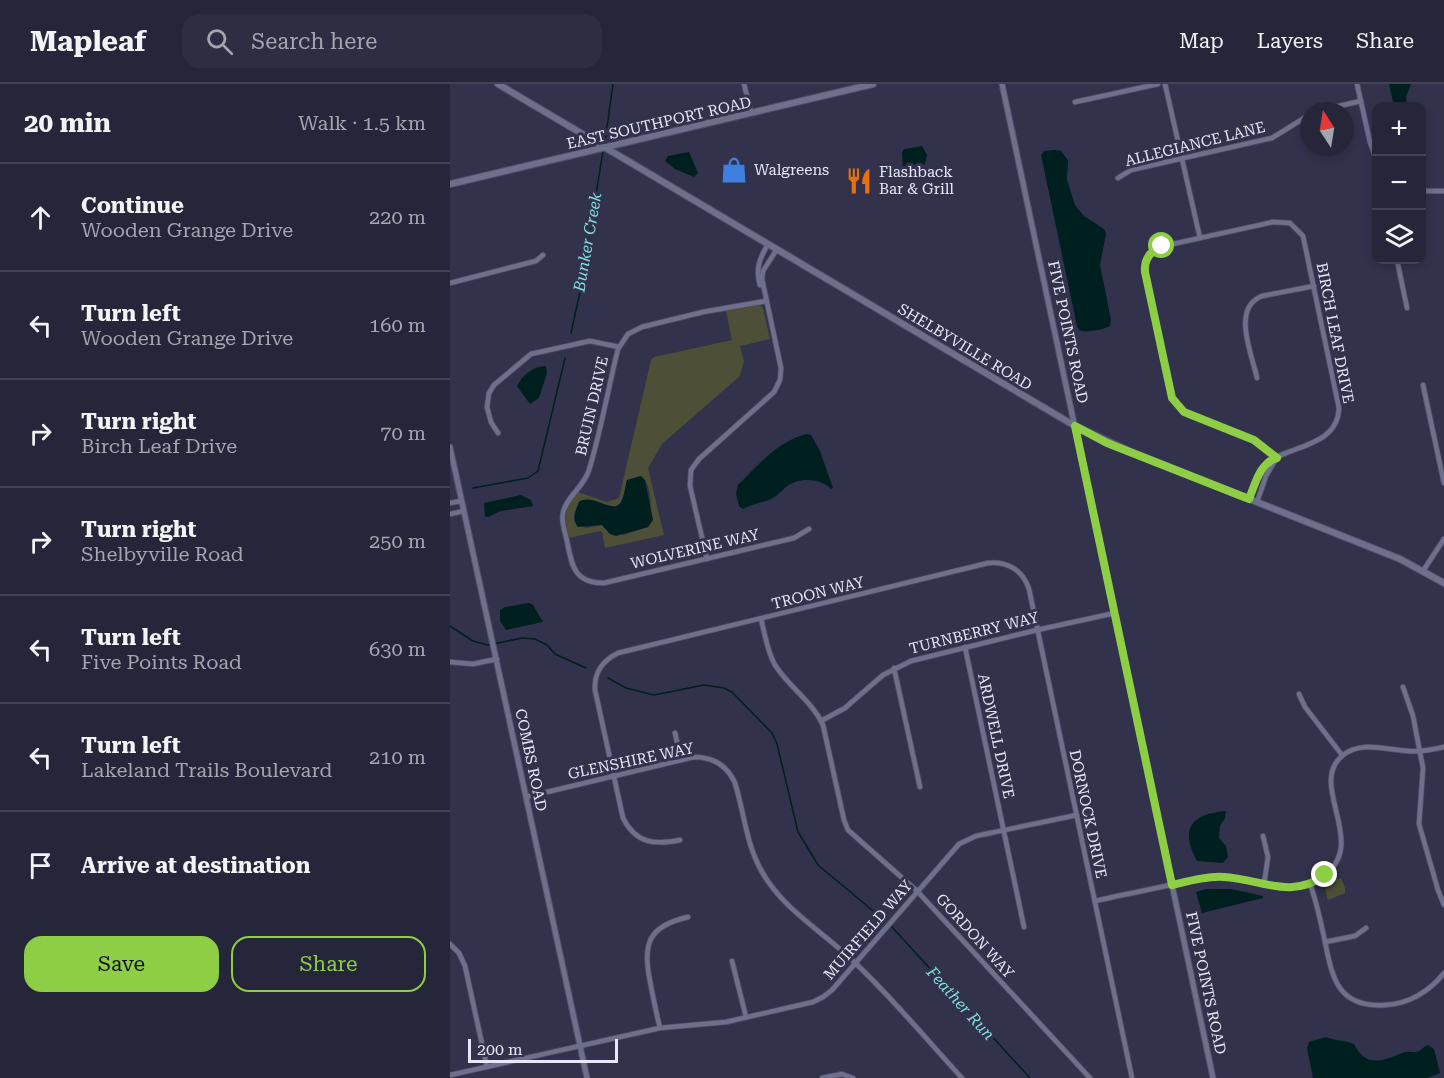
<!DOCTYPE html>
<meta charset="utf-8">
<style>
:root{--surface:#26263a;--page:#2e2e42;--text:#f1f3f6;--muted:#a4a5af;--line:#424354;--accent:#8dce44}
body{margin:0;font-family:"Roboto Serif",serif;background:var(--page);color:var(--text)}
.controls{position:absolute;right:18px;top:18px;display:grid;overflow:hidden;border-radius:12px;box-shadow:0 3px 9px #0003}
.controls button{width:54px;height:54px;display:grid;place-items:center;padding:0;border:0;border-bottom:2px solid var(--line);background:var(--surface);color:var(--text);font:30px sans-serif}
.compass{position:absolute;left:850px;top:18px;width:54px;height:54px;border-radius:50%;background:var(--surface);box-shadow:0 3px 9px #0003;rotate:348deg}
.scale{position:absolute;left:18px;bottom:15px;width:150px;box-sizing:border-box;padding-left:6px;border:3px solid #e6e7f9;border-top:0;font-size:16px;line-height:21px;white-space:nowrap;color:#e6e7f9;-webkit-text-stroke:4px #32324d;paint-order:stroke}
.stop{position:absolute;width:18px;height:18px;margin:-14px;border:4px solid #8dce44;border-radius:50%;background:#fff}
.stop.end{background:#8dce44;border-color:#fff;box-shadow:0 2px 6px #0008}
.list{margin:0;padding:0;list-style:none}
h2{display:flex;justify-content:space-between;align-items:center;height:78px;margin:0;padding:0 24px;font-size:26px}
h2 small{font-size:20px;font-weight:400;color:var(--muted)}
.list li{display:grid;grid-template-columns:39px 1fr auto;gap:18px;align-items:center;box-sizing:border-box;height:108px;padding:0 24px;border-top:2px solid var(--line)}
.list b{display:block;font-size:22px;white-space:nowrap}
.list p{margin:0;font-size:20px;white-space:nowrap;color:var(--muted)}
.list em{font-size:20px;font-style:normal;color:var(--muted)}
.actions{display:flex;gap:12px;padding:18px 24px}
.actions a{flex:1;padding:14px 0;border:2px solid var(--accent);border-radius:18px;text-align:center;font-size:21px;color:var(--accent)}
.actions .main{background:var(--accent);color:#111}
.icon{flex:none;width:33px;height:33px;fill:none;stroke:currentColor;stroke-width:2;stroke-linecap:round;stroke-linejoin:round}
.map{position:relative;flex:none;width:994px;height:994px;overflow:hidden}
header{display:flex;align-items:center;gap:36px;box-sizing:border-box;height:84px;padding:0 30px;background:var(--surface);border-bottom:2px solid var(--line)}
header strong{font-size:28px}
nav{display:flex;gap:33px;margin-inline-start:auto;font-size:21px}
.search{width:420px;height:54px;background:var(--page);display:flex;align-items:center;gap:15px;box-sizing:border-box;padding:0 21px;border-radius:18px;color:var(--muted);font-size:22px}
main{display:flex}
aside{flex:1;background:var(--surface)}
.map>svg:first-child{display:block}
.green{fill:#4d4f37;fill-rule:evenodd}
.water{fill:#001f1f}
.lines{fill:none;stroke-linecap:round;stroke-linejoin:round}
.stream{stroke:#001f1f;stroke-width:1.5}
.minor-casing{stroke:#4f4f66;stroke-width:6}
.tertiary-casing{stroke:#4f4f66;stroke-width:7}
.secondary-casing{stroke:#4f4f66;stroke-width:8}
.minor{stroke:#6e6f8d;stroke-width:4.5}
.tertiary{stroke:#6e6f8d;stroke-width:5}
.secondary{stroke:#6e6f8d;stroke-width:6}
.route{stroke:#8dce44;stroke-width:8}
.labels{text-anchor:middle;stroke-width:6;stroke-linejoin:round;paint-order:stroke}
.street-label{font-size:15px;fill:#e6e7f9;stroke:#32324d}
.poi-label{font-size:15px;fill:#e6e7f9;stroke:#32324d;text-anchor:start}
.water-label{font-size:16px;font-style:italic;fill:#7fdfdf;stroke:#32324d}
</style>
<header>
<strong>Mapleaf</strong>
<div class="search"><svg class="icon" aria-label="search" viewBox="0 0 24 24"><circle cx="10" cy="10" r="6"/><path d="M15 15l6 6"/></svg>Search here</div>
<nav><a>Map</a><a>Layers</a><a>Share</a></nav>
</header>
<main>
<aside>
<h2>20 min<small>Walk · 1.5 km</small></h2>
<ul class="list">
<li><svg class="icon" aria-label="ahead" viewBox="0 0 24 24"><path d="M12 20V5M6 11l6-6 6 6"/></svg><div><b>Continue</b><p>Wooden Grange Drive</p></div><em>220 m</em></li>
<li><svg class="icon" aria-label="left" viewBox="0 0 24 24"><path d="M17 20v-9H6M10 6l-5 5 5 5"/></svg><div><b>Turn left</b><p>Wooden Grange Drive</p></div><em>160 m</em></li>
<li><svg class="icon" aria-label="right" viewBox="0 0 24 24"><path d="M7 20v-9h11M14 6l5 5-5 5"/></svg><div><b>Turn right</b><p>Birch Leaf Drive</p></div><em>70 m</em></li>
<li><svg class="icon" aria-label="right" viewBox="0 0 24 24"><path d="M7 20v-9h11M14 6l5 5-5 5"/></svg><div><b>Turn right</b><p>Shelbyville Road</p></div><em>250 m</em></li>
<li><svg class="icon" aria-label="left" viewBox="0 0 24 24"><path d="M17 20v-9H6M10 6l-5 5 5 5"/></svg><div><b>Turn left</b><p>Five Points Road</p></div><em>630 m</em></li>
<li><svg class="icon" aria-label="left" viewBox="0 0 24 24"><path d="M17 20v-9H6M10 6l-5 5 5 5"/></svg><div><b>Turn left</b><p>Lakeland Trails Boulevard</p></div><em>210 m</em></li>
<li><svg class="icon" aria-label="arrive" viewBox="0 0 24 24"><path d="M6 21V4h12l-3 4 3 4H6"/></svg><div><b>Arrive at destination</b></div></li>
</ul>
<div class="actions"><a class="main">Save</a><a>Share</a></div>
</aside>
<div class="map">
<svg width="994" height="994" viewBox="0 0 994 994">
<rect width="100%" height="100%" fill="#32324d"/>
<g class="green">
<path d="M310,221l3,3 7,31 -30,7 4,15 -4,15 -78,68 -14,24 16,67 -59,13 -3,-16 -2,-1 -31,7c-5,-22 -5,-28 9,-46l29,10 12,-4 32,-138 3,-3 78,-17 -6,-29zM191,392c13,11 10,36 7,51l-24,8 -14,-1 -8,-9 -16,3 -12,-6v-8l5,-12 35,5c10,-3 11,-18 13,-27z"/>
<polygon points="891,794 895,804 895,809 878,816 875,805 878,804 878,801 883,800 884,796"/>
</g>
<g class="water">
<polygon points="939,0 961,0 956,13 957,22 944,22"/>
<polygon points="472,62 477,71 475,80 458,87 453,83 452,69 454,65"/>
<path d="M605,66l6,1 7,9 -1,20 8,25 9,11 20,13 2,5 -6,31 11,55 -1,6c-9,4 -22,7 -31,4l-2,-4 -36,-171 3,-4z"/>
<polygon points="239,68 248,89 244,93 225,85 215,77 218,72"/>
<path d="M96,282l1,7 -8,25 -9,6 -13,-18c5,-11 17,-20 29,-20z"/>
<path d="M357,350l4,1 9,16 13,37 -2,1c-11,-11 -32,-12 -45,-2 -5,4 -9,9 -15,12 -9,4 -19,5 -28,10l-4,-3 -3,-12 2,-9c19,-19 41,-45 69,-51z"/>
<path d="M191,392l4,4 8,40 -5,7 -32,9 -6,-2 -8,-9 -24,2c-6,-8 -3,-15 1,-25 13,-9 33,11 41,2 4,-5 5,-17 7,-24z"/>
<polygon points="71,411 81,416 83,422 51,427 38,433 35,432 34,419"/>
<polygon points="79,519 83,521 93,538 56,546 50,537 50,526 55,523"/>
<path d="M776,727l-1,7 -5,8 -1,12 7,8 2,11 -5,6 -26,-2c-17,-32 -7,-47 29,-50z"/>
<polygon points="756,805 781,805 813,812 813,814 752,829 746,808"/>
<path d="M876,953c10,4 18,3 28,7 11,23 27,18 48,9 4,-2 9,-1 14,-1 5,-1 7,-5 12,-7l6,4 6,24 -13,5h-114l-6,-30 2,-6z"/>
</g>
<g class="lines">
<g class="stream">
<polyline points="155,58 163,0"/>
<polyline points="121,249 131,203 153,67"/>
<polyline points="23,404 78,394 88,387 115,274"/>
<polyline points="0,542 23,557 38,561 72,554 85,555 97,561 105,570 136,584"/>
<polyline points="158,594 176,604 204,611 254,601 274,604 282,608 322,649 327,660 348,748 353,756 368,781 434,836"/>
<polyline points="442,843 580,994"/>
</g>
<g class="minor-casing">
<g id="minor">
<polyline points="294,0 301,29"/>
<polyline points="715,0 750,154"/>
<polyline points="907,0 920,58 926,75"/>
<polyline points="625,18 708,0"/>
<polyline points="867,27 911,17"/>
<polyline points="668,94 681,86 822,54 859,31"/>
<polyline points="972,107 994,107"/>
<polyline points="947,176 957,224"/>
<polyline points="0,199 86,177 93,171"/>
<path d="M310,201c-5,-16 0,-27 8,-41"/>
<path d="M316,217l-63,11 -61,15 -14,7 -10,15c-10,40 -17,82 -29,121 -5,17 -23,27 -26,43 -2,9 2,19 4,28 5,25 7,42 37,42l190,-45 15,-9"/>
<path d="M807,294c-5,-24 -26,-70 5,-82l52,-10"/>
<polyline points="973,301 994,399"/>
<polyline points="48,349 41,338 37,323 39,309 44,301 81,270 140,257 169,263"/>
<path d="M799,415c6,-14 11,-37 28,-42 24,-12 61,-15 62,-49l-36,-172 -13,-13 -17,-1 -114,25 -12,12 -2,13 27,126 12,14 70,28 23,17"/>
<polyline points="807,418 816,392 827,373"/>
<polyline points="0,419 11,417"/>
<polyline points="0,430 14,427"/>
<polyline points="257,475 240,402 241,386 249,375 324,308 330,296 331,284 312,195 313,187 327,165"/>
<polyline points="973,487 994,455"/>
<path d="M311,535c4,15 6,32 14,46 13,21 37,36 48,60l21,95 4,10 69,61 173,187"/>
<polyline points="515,563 574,843"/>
<polyline points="0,578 23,580 47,575"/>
<polyline points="444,584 470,703"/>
<polyline points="953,603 963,632 973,684 969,740 988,806 994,821"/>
<polyline points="849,610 855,623 892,671"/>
<polyline points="371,637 395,624 433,591 461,577 587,546 665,529"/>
<polyline points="225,649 231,676"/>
<path d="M76,713l168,-40c19,0 33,8 41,26 9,29 11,60 26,87 20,38 61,61 91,90 39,36 74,79 110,118"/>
<polyline points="813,752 818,773 814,800"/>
<path d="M230,756c-25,5 -44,4 -57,-22l-28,-128c-1,-18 7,-29 23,-37l370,-90c19,-2 35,7 41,26l103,489"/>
<path d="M860,799c6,18 10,35 14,54 8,39 12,71 61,68 24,-1 45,-14 59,-32"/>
<path d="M645,817c26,-6 53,-11 80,-17 15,-3 30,-8 45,-7 35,1 70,22 102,0 49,-33 -15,-91 20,-121 18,-16 44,-6 66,-5 12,1 24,-1 36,-4"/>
<polyline points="875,858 905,852 916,844"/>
<polyline points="0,860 9,869 15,882 37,983"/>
<polyline points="282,877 296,933"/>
<path d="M210,944c-4,-16 -7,-31 -10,-47 -8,-38 -1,-55 38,-64"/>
<polyline points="0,991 210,944 276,938 363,918 373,913 382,906 509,760 526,752 627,731"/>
<polyline points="372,994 392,990 403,994"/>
</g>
</g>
<g class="tertiary-casing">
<g id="tertiary">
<polyline points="552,0 763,994"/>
<polyline points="0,363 137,994"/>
</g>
</g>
<g class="secondary-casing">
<g id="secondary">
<polyline points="48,0 625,342 679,367 950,475 994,499"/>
<polyline points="0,100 423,0"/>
</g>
</g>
<use href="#minor" class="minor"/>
<use href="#tertiary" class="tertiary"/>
<use href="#secondary" class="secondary"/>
</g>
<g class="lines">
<path class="route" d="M712,162c-12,5 -18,14 -17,26l27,126 12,14 70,28 23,18c-17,4 -22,27 -28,41l-142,-56 -32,-17 97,459c17,-4 35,-9 52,-8 36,2 67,23 101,-2"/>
</g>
<defs>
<g id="shop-bare" transform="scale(2.07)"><path d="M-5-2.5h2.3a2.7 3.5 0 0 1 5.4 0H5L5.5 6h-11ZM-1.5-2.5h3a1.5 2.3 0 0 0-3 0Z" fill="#3f7fe0" stroke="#32324d" stroke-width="2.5" paint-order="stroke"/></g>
<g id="restaurant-bare" transform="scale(2.07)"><path d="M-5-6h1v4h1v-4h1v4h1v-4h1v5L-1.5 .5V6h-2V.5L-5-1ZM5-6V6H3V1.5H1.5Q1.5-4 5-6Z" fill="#e8710a" stroke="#32324d" stroke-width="2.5" paint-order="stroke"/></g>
</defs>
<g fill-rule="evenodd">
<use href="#shop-bare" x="284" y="86"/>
<use href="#restaurant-bare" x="409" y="97"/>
</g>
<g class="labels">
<g class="street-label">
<text transform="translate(209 39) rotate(-13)" y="5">EAST SOUTHPORT ROAD</text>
<text transform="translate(745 60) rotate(-14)" y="5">ALLEGIANCE LANE</text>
<text transform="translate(618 248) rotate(78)" y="5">FIVE POINTS ROAD</text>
<text transform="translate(885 249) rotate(79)" y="5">BIRCH LEAF DRIVE</text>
<text transform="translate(515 263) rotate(31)" y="5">SHELBYVILLE ROAD</text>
<text transform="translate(142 322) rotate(-77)" y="5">BRUIN DRIVE</text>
<text transform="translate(245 465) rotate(-13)" y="5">WOLVERINE WAY</text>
<text transform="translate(368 509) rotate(-14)" y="5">TROON WAY</text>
<text transform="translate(524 549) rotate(-14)" y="5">TURNBERRY WAY</text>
<text transform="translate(546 652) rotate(78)" y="5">ARDWELL DRIVE</text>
<text transform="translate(81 676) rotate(78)" y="5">COMBS ROAD</text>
<text transform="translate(181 677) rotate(-12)" y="5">GLENSHIRE WAY</text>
<text transform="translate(638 730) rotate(78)" y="5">DORNOCK DRIVE</text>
<text transform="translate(418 846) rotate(-49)" y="5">MUIRFIELD WAY</text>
<text transform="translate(525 852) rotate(48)" y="5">GORDON WAY</text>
<text transform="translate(756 899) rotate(78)" y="5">FIVE POINTS ROAD</text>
</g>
<g class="poi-label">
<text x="304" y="91">Walgreens</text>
<text x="429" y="93">Flashback<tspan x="429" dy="17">Bar &amp; Grill</tspan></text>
</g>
<g class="water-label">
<text transform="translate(137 158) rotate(-80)" y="6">Bunker Creek</text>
<text transform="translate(511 919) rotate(48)" y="6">Feather Run</text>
</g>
</g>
</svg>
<div class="controls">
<button>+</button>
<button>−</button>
<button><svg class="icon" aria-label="layers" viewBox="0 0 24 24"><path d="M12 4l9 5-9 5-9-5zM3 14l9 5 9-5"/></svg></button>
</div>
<svg class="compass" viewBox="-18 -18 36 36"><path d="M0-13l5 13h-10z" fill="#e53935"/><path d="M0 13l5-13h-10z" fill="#a4a5af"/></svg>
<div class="scale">200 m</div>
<div class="stop" style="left:712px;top:162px"></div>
<div class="stop end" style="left:875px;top:791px"></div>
</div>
</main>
